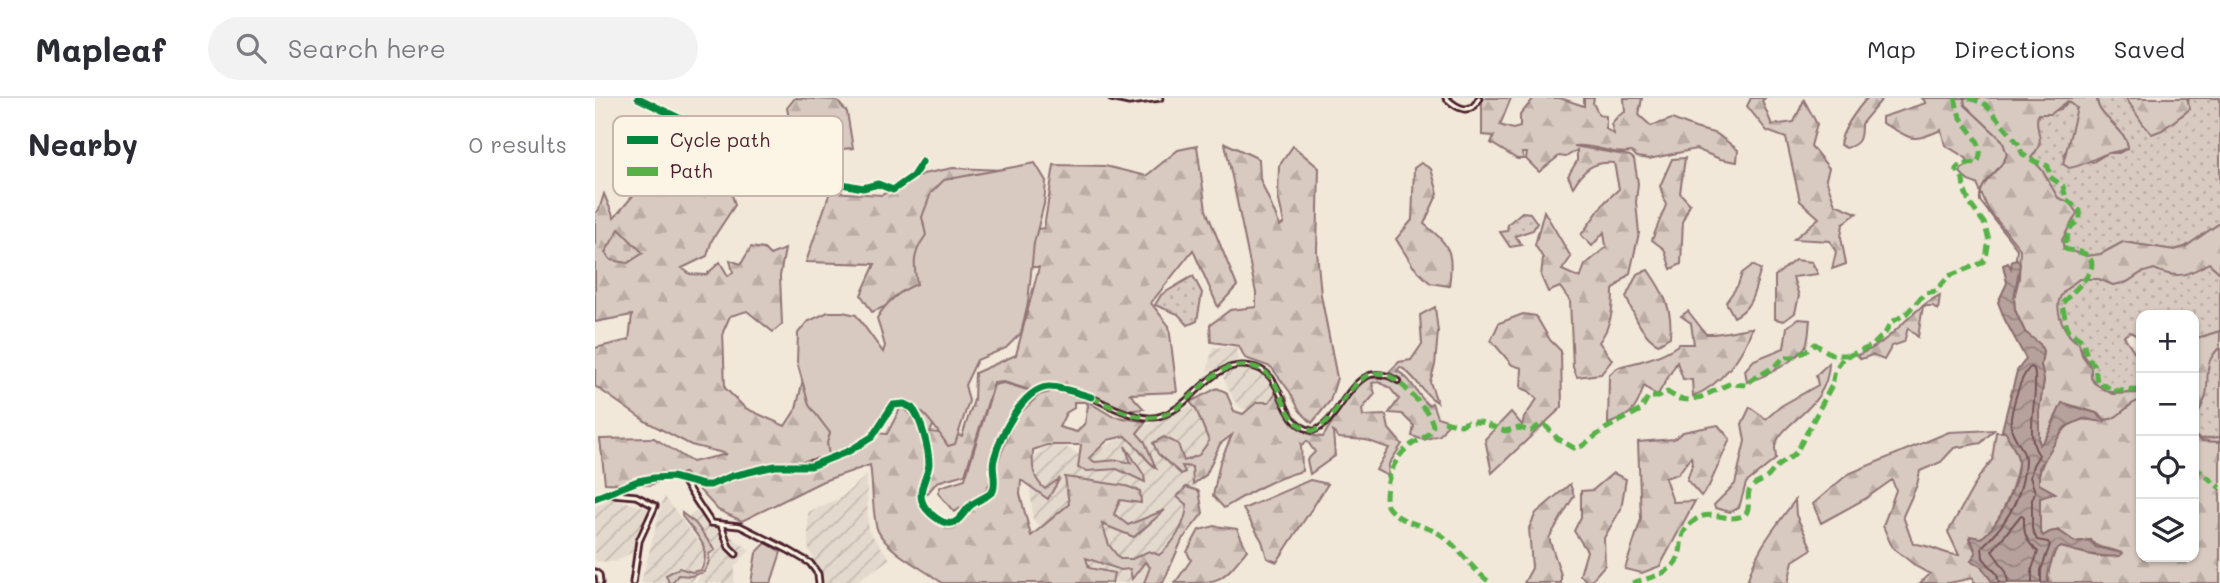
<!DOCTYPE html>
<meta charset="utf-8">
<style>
:root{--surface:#fff;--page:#f2f2f3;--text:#2b2b33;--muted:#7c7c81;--line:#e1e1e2}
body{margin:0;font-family:Mali,sans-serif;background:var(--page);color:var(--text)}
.controls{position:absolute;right:21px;bottom:21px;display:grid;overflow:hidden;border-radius:14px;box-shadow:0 2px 5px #0004}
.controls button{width:63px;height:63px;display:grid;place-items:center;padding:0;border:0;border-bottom:2px solid var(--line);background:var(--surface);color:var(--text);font:35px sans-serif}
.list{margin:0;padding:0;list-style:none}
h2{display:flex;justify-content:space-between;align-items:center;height:91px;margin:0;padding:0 28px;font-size:30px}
h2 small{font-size:23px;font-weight:400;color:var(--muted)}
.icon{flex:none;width:38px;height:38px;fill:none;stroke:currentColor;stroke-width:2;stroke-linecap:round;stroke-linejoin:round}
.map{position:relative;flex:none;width:1625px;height:485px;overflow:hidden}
header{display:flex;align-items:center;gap:42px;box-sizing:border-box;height:98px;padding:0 35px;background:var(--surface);border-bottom:2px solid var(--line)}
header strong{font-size:33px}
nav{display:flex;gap:38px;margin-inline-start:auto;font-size:24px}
.search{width:490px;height:63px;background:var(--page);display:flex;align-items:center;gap:18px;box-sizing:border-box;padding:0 24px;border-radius:38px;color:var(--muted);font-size:26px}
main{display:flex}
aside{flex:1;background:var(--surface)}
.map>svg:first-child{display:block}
.industrial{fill:url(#industrial-furrows)}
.grass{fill:url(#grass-dots);stroke:#917476;stroke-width:2}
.forest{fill:url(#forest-firs);stroke:#917476;stroke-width:2;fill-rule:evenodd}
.cemetery{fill:url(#cemetery-stones);stroke:#917476;stroke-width:2}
.green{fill:#d8cac0;stroke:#917476;stroke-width:2}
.water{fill:url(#water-waves);stroke:#8b6d6f;stroke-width:2}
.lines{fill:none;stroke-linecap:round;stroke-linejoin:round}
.shore{stroke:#755358;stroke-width:2}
.stream{stroke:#8b6d6f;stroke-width:2}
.pedestrian-casing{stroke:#4a1f2b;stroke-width:8}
.minor-casing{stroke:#4a1f2b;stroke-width:9}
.pedestrian{stroke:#fcf5e5;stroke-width:2.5}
.minor{stroke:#fcf5e5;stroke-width:3.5}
.quiet{stroke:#57b146;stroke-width:5;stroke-dasharray:10 5;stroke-linecap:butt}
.cycleway-casing{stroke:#fcf5e5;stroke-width:11}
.cycleway{stroke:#00873e;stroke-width:7}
.key{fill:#fcf5e5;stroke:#c7b5ad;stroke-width:2}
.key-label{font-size:19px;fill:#4a1f2b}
</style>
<header>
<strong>Mapleaf</strong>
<div class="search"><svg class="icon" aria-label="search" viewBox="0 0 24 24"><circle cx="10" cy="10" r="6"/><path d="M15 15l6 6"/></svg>Search here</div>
<nav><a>Map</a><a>Directions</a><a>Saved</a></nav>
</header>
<main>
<aside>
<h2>Nearby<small>0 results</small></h2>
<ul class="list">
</ul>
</aside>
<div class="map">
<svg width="1625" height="485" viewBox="0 0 1625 485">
<defs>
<pattern id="industrial-furrows" width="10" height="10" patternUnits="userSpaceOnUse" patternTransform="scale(1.75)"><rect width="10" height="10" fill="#e4d9cd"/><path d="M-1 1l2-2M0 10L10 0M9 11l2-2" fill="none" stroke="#c5bab0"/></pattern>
<pattern id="grass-dots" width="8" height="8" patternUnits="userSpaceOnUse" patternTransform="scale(1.75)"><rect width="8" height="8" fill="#d8cac0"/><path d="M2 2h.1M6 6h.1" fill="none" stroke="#bbada5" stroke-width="1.8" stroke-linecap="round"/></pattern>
<pattern id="forest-firs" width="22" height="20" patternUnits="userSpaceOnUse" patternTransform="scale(1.75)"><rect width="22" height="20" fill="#d8cac0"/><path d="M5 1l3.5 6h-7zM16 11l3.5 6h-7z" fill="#bbada5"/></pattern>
<pattern id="cemetery-stones" width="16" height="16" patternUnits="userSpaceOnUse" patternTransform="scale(1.75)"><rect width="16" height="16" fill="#d8cac0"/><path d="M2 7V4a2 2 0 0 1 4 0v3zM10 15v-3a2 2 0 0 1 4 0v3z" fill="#bbada5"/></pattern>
<pattern id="water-waves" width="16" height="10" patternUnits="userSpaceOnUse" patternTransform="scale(1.75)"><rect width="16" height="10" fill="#b6a19c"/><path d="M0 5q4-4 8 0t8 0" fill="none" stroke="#96837f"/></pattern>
</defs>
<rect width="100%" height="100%" fill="#f1e8da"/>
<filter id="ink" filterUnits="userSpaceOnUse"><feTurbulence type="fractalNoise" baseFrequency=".0143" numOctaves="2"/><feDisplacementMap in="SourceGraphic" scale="14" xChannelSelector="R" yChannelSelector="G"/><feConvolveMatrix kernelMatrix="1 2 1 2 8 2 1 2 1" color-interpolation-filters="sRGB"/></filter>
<g filter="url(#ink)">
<g class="industrial">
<polygon points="618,249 642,249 644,262 612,274"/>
<polygon points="659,270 672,280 683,297 676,307 647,311 639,303 628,279 636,272"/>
<polygon points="595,308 617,332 614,350 584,440 562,485 491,485 456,437 438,422 433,368 455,340 490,360 535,334"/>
<polygon points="272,377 273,432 295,461 259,485 230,485 213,449 213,414 245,400"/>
<polygon points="69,398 112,455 97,485 46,485"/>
<polygon points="16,400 57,411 37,454 20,464 0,463 0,409"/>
<polygon points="100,413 155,452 140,468 139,485 101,485 118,453 91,420"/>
</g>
<g class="grass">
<path d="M1502,0h29l36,32 12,-11 10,-5 5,-15 -2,-1h33v125l-35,24 -11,3 -51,-8 -22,12 -14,2 -23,-6 -2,-10 7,-38 -11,-4 -16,-28 -11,-12c16,-20 2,-25 7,-44l23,-5 8,-8 8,7 -7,36 -6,10 29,8 15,-9h11l9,-5c-2,-21 -32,-31 -31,-50z"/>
<polygon points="927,114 935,115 942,125 938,132 920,138 927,147 915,149 905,134 912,133 913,126"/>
<path d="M1614,165l11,10v58l-26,8v-24h-53v23l-11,-6 -6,4 17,26v31c-16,-1 -38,4 -48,-13 -4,-5 -1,-11 -4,-16 -3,-7 -7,-7 -7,-15 -13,-12 -33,-37 -20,-55 4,-6 12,-11 17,-15h20l14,6 14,-3 14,-9 13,-5c23,11 34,7 55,-5z"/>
<polygon points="598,178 607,195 602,223 593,227 583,216 560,207 566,197"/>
<polygon points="1625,249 1625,339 1606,341 1600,338 1599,323 1611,297 1611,275 1614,261"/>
</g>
<g class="forest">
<polygon points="200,0 241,2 252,14 258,50 213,54 197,36 192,10"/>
<path d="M887,0h29l-11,27 13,4 7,-2v-12l14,-17h26l24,8v-8h10l-1,5 6,12 7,1v13l8,5 -3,-10 7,-8 7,-4 -1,-14h18l-3,17 12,11 21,-7 23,9 22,6 21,16 -1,12 -17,-3 -24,-10 -47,10 -12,-2 -5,-5c-20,4 -38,-9 -58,-6l56,10 4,3 4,24 -2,19 3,31 -9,40 -17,17c0,21 -2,36 -14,52l13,18 -11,14 -24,3 -4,-10 -3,-66 -10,-14 -12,5 -7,-16 2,-18 -8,-13 9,-34 27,46 -9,13 18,8 5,-13 21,-18 -2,-15 -12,14 -11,-11 24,-33 14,-13 -5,-26c-21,-2 -31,7 -41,24l-5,-11 9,-15v-11l-11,7 -7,-1 -20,16 -13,-13 1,-6h-5l2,6h-7l-26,-16 3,-7 -12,-1z"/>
<polygon points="1156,0 1170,0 1167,3 1177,27 1199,24 1209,2 1222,26 1216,48 1234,70 1231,81 1240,106 1262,115 1248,126 1246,139 1251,166 1237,171 1241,154 1235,143 1199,141 1224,120 1205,103 1191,40 1172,33 1152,8"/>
<path d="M1272,0h16l-22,26c0,15 -1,20 -15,24l-6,-3c1,-14 17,-36 27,-47z"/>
<path d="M1327,0h175c-1,19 29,29 31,50 -8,4 -14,3 -22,6 -14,5 -21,11 -37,14l-6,-4 14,-56 -9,-7 -17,13h-13c-5,20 11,22 -7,44l11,12 16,28 11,4 8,11 -15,27 2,9 23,7 14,-2 22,-12 51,8 11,-3 35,-24v50l-11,-10c-21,12 -31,17 -55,6l-13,4 -14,9 -14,3 -14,-6h-20c-5,4 -13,9 -17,15 -10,14 3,43 17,49l3,12 9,13v10l3,5 18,11 29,-1v164h53v-126l1,5 6,3 19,-2v146h-172c-1,-12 3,-20 7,-32l6,-4c18,5 42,14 61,7 -9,-7 -23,-3 -32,-14l-15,2 -17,-12 -15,6 -4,-8 1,-30 15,-5 -16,-9c-4,-16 23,-60 39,-64 10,-2 20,2 27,0l-5,-6 -32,-10c-19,10 -14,31 -29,41v-34l5,-31 -3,-15 2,-14 -18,-19 -10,-22 -1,-12 5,-19 1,-30 -32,-40 -11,-25 -9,-3 -8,-9 2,-4 7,-3 -3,-7 -21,-13 -4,-15c-34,15 -28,7 -59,-7v-6l44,-14z"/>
<polygon points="1531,0 1592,0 1595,11 1567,32 1557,36 1548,26"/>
<path d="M83,32l6,2 -5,25 14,-7 3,9 -7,19 8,5 34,8 4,14 -23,35 -5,16 -25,12 8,6 16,1 14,-13 8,14 5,-4 -3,-12 11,4 10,-17 13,2 6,6 15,-6 -5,27 2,48 -9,8 -26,-21 -17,5 -7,16 2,56 20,20 40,18 11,-17 10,-42 54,65 27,2 14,-27 10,8 17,-32 25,1 -23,48 32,4 12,-36 1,-27 41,-18 23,-88h-45l-66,22 -56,23 -11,-17 14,-31 -69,-2 24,-70 52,3 41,-21 30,-6 79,3 -38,66 50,-9 10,-63 51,1 41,10 32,-26 19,-4 9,64 31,76 -19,21 -25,-57 -42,53 18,23 8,66 -47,2 14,15 -19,2 -36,-17 -19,-3 -12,-6 -19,3 -6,3 -29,-9 -10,1 -29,91 -28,8 -17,20 8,11 17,13 13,-2 10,-12 22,-15 5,-7 2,-26 19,-47 23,-22 15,-4 31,9 27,16 34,6 -9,11 8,9 11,26c-12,-9 -19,-23 -31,-32l-17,4 -19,18 6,4 23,-2 13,3 -6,-17 19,29 1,7 -28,-13 -30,2 -9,-3 3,-23h-34l-14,5c-1,16 -1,28 12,39l15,-11 -12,21 -27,-19 -1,14 11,42 38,-32 -4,-27 61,9 14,5 1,12 -21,-3 -6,14 14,11 37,-15 -31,27 -32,-13 7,21 11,14h12l17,-8 10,4c15,-11 27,-32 28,-50l-10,-8 9,-10 13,4 4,22 -21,27 -19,43h-19l6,-16 -5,-5 -13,17 -2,-10 -9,1 -35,-12 3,10 25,5 -2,10h-170c-19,-15 -53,-30 -64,-52 -6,-11 -5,-51 -8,-66l-47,16 -81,40 -24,-11 -34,-37 -34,12 -45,-2 -5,-44 54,-1 38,24 35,-8 -36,-9 -46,-24 -50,-35v-38l34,-8 3,-25 -37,7v-109l4,-3 5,-16 10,24 34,-40 10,-21 -14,-9 7,-9 15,10 9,-9zM479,304h12l2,3 -3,18 -8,9 -18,-5 7,-14 8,-5z"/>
<polygon points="630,45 664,61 665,81 685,128 689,125 683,98 684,68 698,48 724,70 722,153 726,197 742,280 735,303 717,325 705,313 695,294 676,269 650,260 644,248 616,244 615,227 635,212 661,209 661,195"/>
<polygon points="1090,60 1085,95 1095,106 1088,122 1086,166 1076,171 1069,151 1057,142 1071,107 1065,88 1077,61"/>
<path d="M826,65l10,6 7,24 -14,31c26,21 30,28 25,62l-19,-3 -17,-17 -17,-27 16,-19 2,-52z"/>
<polygon points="1200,162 1217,164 1223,176 1198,179 1204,198 1200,215 1189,223 1180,221 1180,178"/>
<path d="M1158,167l8,5c-7,18 -7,38 -27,47l-8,-15 12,-17 4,-12z"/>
<path d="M1053,172c16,23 25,39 22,67l-12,7c-17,-9 -24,-30 -32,-47l11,-23z"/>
<path d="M1345,197l-2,15 -5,-4h-10l-5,31 -10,-9 -4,14 -12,4 -8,14 -12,-5 -11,4 -4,-4c36,-12 49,-43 83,-60z"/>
<path d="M840,209l3,25 -3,33 -5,17 7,20c-16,-9 -21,-27 -37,-35l-3,4c15,7 19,23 31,34l4,-2 5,14 13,4 -10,14 -16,5 -12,-4 2,-10 -12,-12 -13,-1 10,-14 -9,-11 -11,-6 -7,1 3,11 -13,15 1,7 23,-1 3,14 13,15 -13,20 -1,12 -12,-6 13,-22 -23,-8 -27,-2 -6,-6 2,24 -25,18 -3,-14 8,-8 -8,-11 -5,4 -1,-1 1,27c-29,8 -52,21 -78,37l-11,-12 7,-34 12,-27 -12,9 -14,31 -13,9 -1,-17 -10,-1 3,6 -4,2 -23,-20 -5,-11 11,-6 14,7 6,17 15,-6 10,-14 -13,-32 -6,-7 27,-14 9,4 8,19 9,3 14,-12h12l8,-11 9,5c5,22 12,40 37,41l29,-48 17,-12 30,3 -10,-8 10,-10 12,-2 11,-16 -2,-29z"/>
<path d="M1093,213l18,23c17,1 30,-5 46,-6 -8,27 -32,58 -59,68l-1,-16 -9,-1 -6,-17 -20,34 -13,-10c-8,25 -12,29 -36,38l1,-49c10,-11 15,-9 29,-13 15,-4 30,-9 41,-18h15l-3,-21 -10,-7z"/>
<polygon points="928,216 941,218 955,242 966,253 967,309 897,375 890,341 916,314 927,327 929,320 942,301 934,293 926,290 927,270 917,267 896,242 904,225"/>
<path d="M1203,221l12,1c-1,7 -1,17 -3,23 -6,16 -44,35 -60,39l-2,-12 9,-10 30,-12 3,-21z"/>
<path d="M1625,233v16c-18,17 -10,27 -14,48 -2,9 -8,18 -12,26v-82z"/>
<path d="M1234,265c-1,47 -49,58 -54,84 0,4 1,8 1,12l-30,24 -7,25 -9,4 -15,-4 -1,-3 21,-21 10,-43 -3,-17 8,-17 16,12 15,-13 37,-21 -2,-10z"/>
<polygon points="1123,327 1135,341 1114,388 1106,398 1092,382 1098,364 1096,359 1083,376 1070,380 1078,404 1100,403 1065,468 1047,475 1030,471 1046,421 1043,344 1079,341 1088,334"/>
<path d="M1399,332l-13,13 -27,5 -13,14 -21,9 -3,14 -14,31 10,28c20,0 28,11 46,11l-11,-23 31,-55 13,-17 4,-28h10c3,9 13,21 12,30 -1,17 -19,71 -38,76 -3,1 -7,0 -11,0l7,15 -3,10 8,3 12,17h-20v-5l-24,5h-29l10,-9 -13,-7 -25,-20 -9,-21 13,-36 -4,-10 -27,19 -44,24 -8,-19 35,-30 101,-42z"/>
<polygon points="1018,375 1031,381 1026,411 1009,440 1010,467 994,485 985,477 992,453 979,433 986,419 986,393 998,392"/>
<polygon points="715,382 733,386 682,464 672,460 667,443 648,411"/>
<polygon points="975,386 979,398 954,440 966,477 966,485 929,485 937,470 934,430 941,415"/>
<path d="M1200,402l1,15 16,34 -19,12 -5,22h-41c9,-35 28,-55 48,-83z"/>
<path d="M87,415l13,10 20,27 -6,4v8l-5,10 -13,4 -13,-1 -6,8h-3l-3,-8 13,-7 13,4 9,-2c12,-23 -6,-36 -19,-54z"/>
<path d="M620,428l22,3 10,21c-27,33 -26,33 -72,33l16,-23 -4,-8 12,-22z"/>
</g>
<polygon class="cemetery" points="24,131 48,155 33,165 16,162 10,155"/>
<g class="green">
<path d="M440,65l11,18 -2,23 -10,39 -6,60 -7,30 -15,15 -29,12 -12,25 4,16 -14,43 -7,2c-11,-16 -37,-61 -61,-37 -8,8 -12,23 -22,31 -10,7 -25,11 -36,16l-2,-13 3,-10 -21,-28 -12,-43 1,-29 9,-11 21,-10h15l13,3 27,37 2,-6 -8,-28c10,-17 22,-27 40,-34 -4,-21 -4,-31 9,-49l-4,-18 9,-24 13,-13z"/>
<path d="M409,285l30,9c-20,20 -38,42 -43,70 -2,8 1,16 -2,22 -5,13 -25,21 -35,28l-16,-19 2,-6 25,-8 29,-94z"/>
<polygon points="171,445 186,454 176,485 156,485 161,455"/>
</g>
<path class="water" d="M1422,161l3,5 -6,34 1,12 10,22 15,12 3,7 -2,14 3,15 -5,31v34c11,-7 16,-29 23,-42l34,10 9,7 -1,2 -21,-3 -18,8 -26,41v16l16,9 -15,5v34l3,4c14,-11 20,-2 32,6l15,-2 6,7 26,6 -2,3c-21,2 -40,-4 -59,-9l-6,4c-4,12 -8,20 -7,32h-55l-12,-17 -10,-5 5,-8 -6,-17 11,2c18,-12 39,-57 37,-79 -1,-9 -9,-16 -11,-25l-5,-4 15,-59 9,-12 -21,-39 -7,-18 9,-19 -4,-18 5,-2 3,5 1,-8z"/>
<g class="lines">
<g class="shore">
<path d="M1404,485l-2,-9 -14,-16 -1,-11c24,-22 41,-51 43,-85 1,-13 -12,-23 -14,-35 -2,-12 10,-54 20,-60l3,2c6,25 -11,66 5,86l-6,10 -3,12 5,15 -3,8v29l5,11 11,2 2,3 -9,25v13"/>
<path d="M1413,485l-2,-12 -14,-20 29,-36 3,3c-1,16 3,24 14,34l-6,17v14"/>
</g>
<g class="stream">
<path d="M1369,0l1,7 37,35 5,14c-6,19 -29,26 -27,47l37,48 -1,10"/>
<path d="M1510,322c16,-1 21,-17 36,-20"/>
<polyline points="1599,338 1607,343 1625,344"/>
</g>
<g class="pedestrian-casing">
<path id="pedestrian" d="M496,299c17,8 47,24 66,20 37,-8 51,-57 92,-51 40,5 25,56 64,65 31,-9 38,-79 85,-50"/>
</g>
<g class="minor-casing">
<g id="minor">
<polyline points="43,0 108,32 129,56 131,66 139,80 147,84 157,82 167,87 211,85 226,90 247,86 268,90 283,86 298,92 318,78 327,64"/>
<polyline points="516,0 534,4 565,0"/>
<path d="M851,0c12,11 25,18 33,0"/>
<polyline points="154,82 159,73 166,70"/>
<polyline points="203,368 223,364"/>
<polyline points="87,381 116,425 145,428 193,452 215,465 223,476 224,485"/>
<polyline points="18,396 41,398 60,408 44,443 38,485"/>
<path d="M0,400l43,-17 16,-3 18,-1 31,8h7l22,-9 43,-10h36l38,-15 23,-14 21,-32 11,-1 8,4c9,9 17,42 17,56 -1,12 -11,25 -7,37 3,10 22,27 33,21 7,-4 10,-12 15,-16 7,-6 16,-8 23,-15 4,-11 -2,-21 1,-32 6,-22 28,-70 54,-72 10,-1 33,7 43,10"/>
<polyline points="126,427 134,449 141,456"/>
<polyline points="0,474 4,477 5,485"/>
</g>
</g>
<use href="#pedestrian" class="pedestrian"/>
<use href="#minor" class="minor"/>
<g class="quiet">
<path d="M1374,0l16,6 33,39 4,10 6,6 20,7 2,11 13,9 3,13 14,12v8l-9,8 -8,21c7,4 15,2 22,6 22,13 -15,38 -23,50l6,27 15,10 4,15 8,11 2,15 19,9 25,-1"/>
<path d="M496,299c17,8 47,24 66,20 37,-8 51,-57 92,-51 40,5 25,56 64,65 30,-9 45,-94 95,-40 10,10 23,22 25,35 -5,13 -17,14 -26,22 -15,12 -24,41 -20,58 13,19 39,17 57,31 18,14 28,33 47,46"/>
<path d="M849,323l17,4 6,-3h13l25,9 14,-3 12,3 9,-6h5l12,13 17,10 8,-2 23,-17 36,-19 7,-13h11l8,-5 12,7 10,1 12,-3 28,-13 17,1c9,-10 29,-15 38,-28h12c6,-5 13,-6 19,-13l18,11h14"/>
<polyline points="1599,368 1625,390"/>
<path d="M1037,485c15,-5 39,-8 46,-25 7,-17 -3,-22 17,-38 16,-12 31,3 47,-4 12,-5 2,-20 9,-28 4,-5 10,-6 14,-9 5,-3 7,-8 11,-12 7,-6 15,-8 21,-16l35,-66 3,-15 8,-12 29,-12 14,-14 4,-9 16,-9 19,-21 11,-2 13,-15 33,-13 4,-5 3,-18 -5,-17 -14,-19 -6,-15 -1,-10 -7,-10 4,-4 17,-2c11,-18 -9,-33 -17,-47 -3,-6 -3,-12 -5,-18"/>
</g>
<g class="cycleway-casing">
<g id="cycleway">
<polyline points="43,0 108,32 129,56 131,66 139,80 147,84 157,82 167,87 211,85 226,90 247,86 268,90 283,86 298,92 318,78 327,64"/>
<path d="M0,400l43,-17 16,-3 18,-1 31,8h7l22,-9 43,-10h36l38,-15 23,-14 21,-32 11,-1 8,4c9,9 17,42 17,56 -1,12 -11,25 -7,37 3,10 22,27 33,21 7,-4 10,-12 15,-16 7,-6 16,-8 23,-15 4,-11 -2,-21 1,-32 6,-22 28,-70 54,-72 10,-1 33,7 43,10"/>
</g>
</g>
<use href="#cycleway" class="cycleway"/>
</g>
</g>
<rect x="18" y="18" width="230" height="80" rx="10" class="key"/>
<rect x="32" y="38" width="31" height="8" fill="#00873e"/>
<rect x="32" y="69" width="31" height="9" fill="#57b146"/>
<g class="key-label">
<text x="75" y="49">Cycle path</text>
<text x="75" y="80">Path</text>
</g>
</svg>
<div class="controls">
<button>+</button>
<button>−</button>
<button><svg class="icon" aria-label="locate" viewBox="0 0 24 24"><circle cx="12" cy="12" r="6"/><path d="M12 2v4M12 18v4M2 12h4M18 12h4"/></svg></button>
<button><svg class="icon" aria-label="layers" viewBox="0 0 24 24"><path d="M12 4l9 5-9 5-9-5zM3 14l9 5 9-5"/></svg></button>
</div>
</div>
</main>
